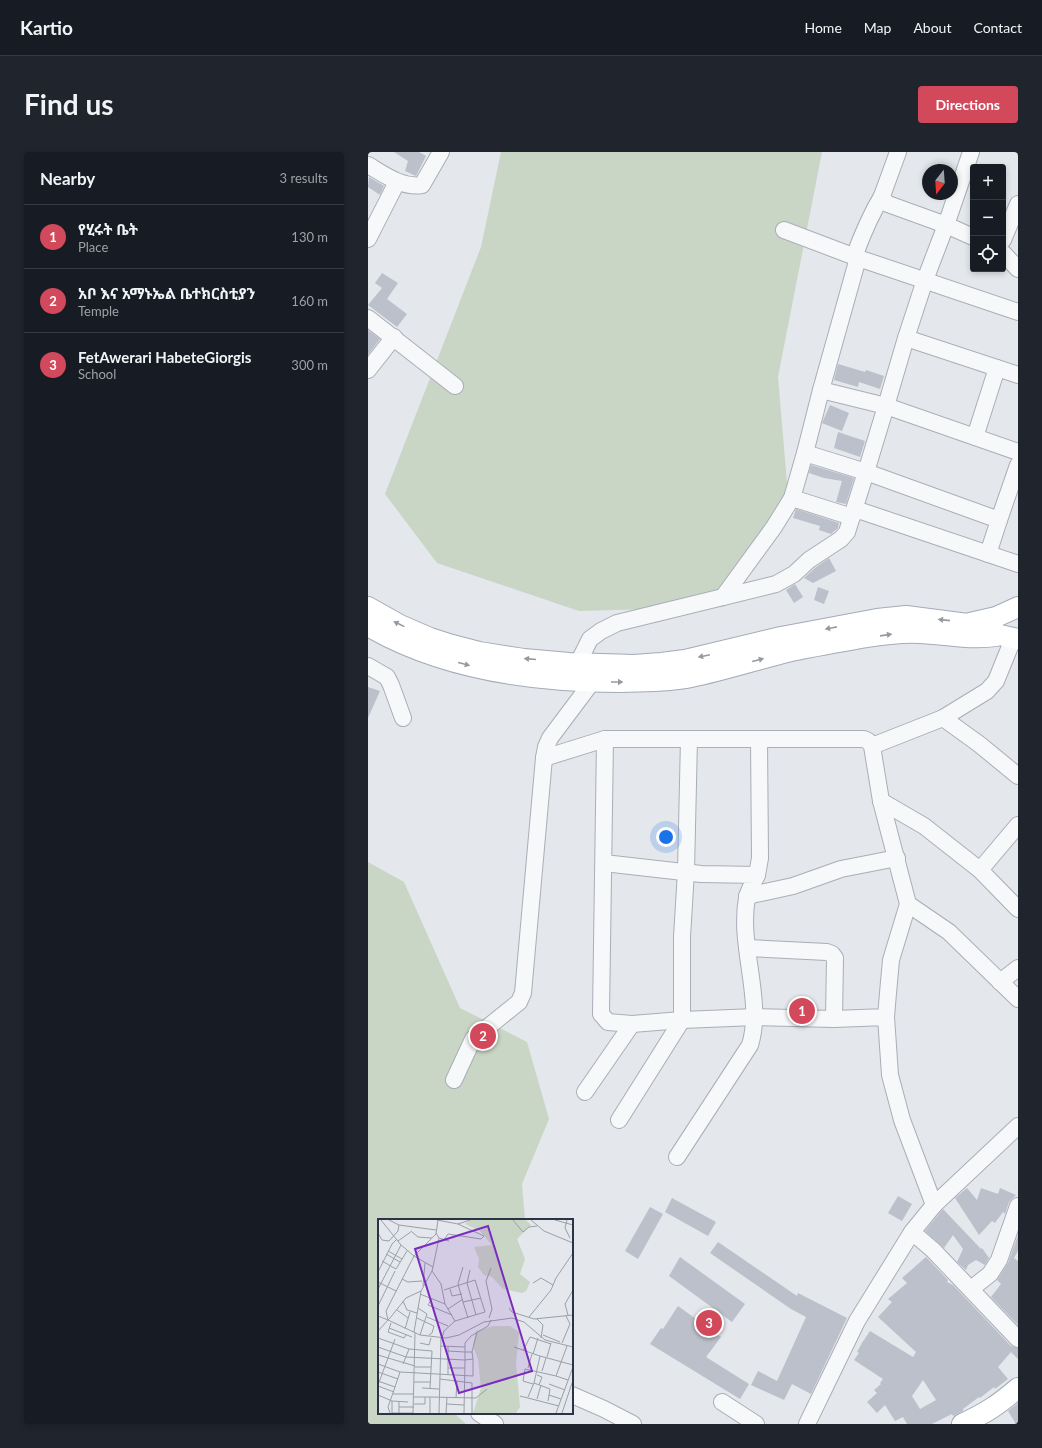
<!DOCTYPE html>
<meta charset="utf-8">
<style>
:root{--surface:#171b24;--page:#20242c;--text:#f1f3f6;--muted:#9ea1a6;--line:#363941;--accent:#d1495b}
body{margin:0;font-family:Lato,"Noto Sans Ethiopic",sans-serif;background:var(--page);color:var(--text)}
.controls{position:absolute;right:12px;top:12px;display:grid;overflow:hidden;border-radius:4px;box-shadow:0 2px 6px #0003}
.controls button{width:36px;height:36px;display:grid;place-items:center;padding:0;border:0;border-bottom:1px solid var(--line);background:var(--surface);color:var(--text);font:20px sans-serif}
.compass{position:absolute;left:554px;top:12px;width:36px;height:36px;border-radius:50%;background:var(--surface);box-shadow:0 2px 6px #0003;rotate:197deg}
.you{position:absolute;left:298px;top:685px;width:14px;height:14px;margin:-10px;border:3px solid #fff;border-radius:50%;background:#1a73e8;box-shadow:0 0 0 6px #1a73e833}
.badge{display:grid;place-items:center;width:26px;height:26px;border-radius:50%;background:var(--accent);color:#fff;font-size:13px;font-weight:700}
.pin{position:absolute;translate:-50% -50%;border:2px solid #fff;box-shadow:0 1px 4px #0006}
.list{margin:0;padding:0;list-style:none}
h2{display:flex;justify-content:space-between;align-items:center;height:52px;margin:0;padding:0 16px;font-size:17px}
h2 small{font-size:13px;font-weight:400;color:var(--muted)}
.list li{display:grid;grid-template-columns:26px 1fr auto;gap:12px;align-items:center;box-sizing:border-box;height:64px;padding:0 16px;border-top:1px solid var(--line)}
.list b{display:block;font-size:15px;white-space:nowrap}
.list p{margin:0;font-size:13px;white-space:nowrap;color:var(--muted)}
.list em{font-size:13px;font-style:normal;color:var(--muted)}
.icon{flex:none;width:22px;height:22px;fill:none;stroke:currentColor;stroke-width:2;stroke-linecap:round;stroke-linejoin:round}
.map{position:relative;flex:none;width:650px;height:1272px;overflow:hidden;border-radius:4px}
header{display:flex;align-items:center;gap:24px;box-sizing:border-box;height:56px;padding:0 20px;background:var(--surface);border-bottom:1px solid var(--line)}
header strong{font-size:19px}
nav{display:flex;gap:22px;margin-inline-start:auto;font-size:14px}
.intro{display:flex;align-items:center;justify-content:space-between;box-sizing:border-box;height:96px;padding:0 24px}
h1{margin:0;font-size:28px}
.button{padding:10px 18px;border-radius:4px;background:var(--accent);color:#fff;font-size:14px;font-weight:700}
main{display:flex;gap:24px;padding:0 24px}
aside{flex:1;background:var(--surface);border-radius:4px;box-shadow:0 2px 6px #0003}
.map>svg:first-child{display:block}
.green{fill:#c9d6c5}
.building{fill:#bbc0ca;fill-rule:evenodd}
.lines{fill:none;stroke-linecap:round;stroke-linejoin:round}
.minor-casing{stroke:#a9aeb7;stroke-width:18}
.major-casing{stroke:#a3abb8;stroke-width:22}
.minor{stroke:#f7f8fa;stroke-width:16}
.major{stroke:#fff;stroke-width:20}
.oneway{fill:#959aa2}
.inset-road{fill:none;stroke:#9a9fa9;stroke-width:1}
.view{fill:#7b2cbf;fill-opacity:0.15;stroke:#7b2cbf;stroke-width:2}
.inset-edge{fill:none;stroke:#2b3445;stroke-width:2}
</style>
<header>
<strong>Kartio</strong>
<nav><a>Home</a><a>Map</a><a>About</a><a>Contact</a></nav>
</header>
<div class="intro"><h1>Find us</h1><a class="button">Directions</a></div>
<main>
<aside>
<h2>Nearby<small>3 results</small></h2>
<ul class="list">
<li><span class="badge">1</span><div><b>የሂሩት ቤት</b><p>Place</p></div><em>130 m</em></li>
<li><span class="badge">2</span><div><b>አቦ እና አማኑኤል ቤተክርስቲያን</b><p>Temple</p></div><em>160 m</em></li>
<li><span class="badge">3</span><div><b>FetAwerari HabeteGiorgis</b><p>School</p></div><em>300 m</em></li>
</ul>
</aside>
<div class="map">
<svg width="650" height="1272" viewBox="0 0 650 1272">
<rect width="100%" height="100%" fill="#e4e7ec"/>
<g class="green">
<polygon points="133,0 454,0 410,225 420,343 356,455 211,459 69,411 17,342 113,95"/>
<polygon points="0,710 36,730 92,856 159,890 181,967 154,1032 157,1068 11,1068 11,1261 86,1261 98,1272 0,1272"/>
</g>
<g class="building">
<polygon points="26,0 51,0 58,4 48,24 37,19 40,9"/>
<polygon points="1,25 16,34 12,43 0,35"/>
<polygon points="14,121 30,131 19,147 39,162 29,175 0,153 14,136 7,131"/>
<polygon points="0,178 12,187 0,203"/>
<polygon points="470,212 497,220 498,218 516,224 512,237 491,230 490,235 466,228"/>
<polygon points="462,253 481,261 474,279 454,271"/>
<polygon points="470,280 497,289 492,305 466,296"/>
<polygon points="443,313 486,326 478,352 468,350 474,329 456,326 441,321"/>
<polygon points="428,357 471,371 470,376 463,382 451,378 452,374 425,366"/>
<polygon points="461,406 468,419 445,431 436,426 447,416"/>
<polygon points="427,432 435,445 426,451 418,438"/>
<polygon points="450,435 461,439 456,452 446,448"/>
<polygon points="0,535 12,539 0,566"/>
<polygon points="599,1036 609,1048 613,1036 630,1042 632,1036 648,1043 641,1050 637,1062 635,1060 627,1071 624,1069 611,1083 587,1046"/>
<polygon points="530,1044 544,1052 534,1069 520,1061"/>
<polygon points="304,1046 348,1070 340,1084 297,1060"/>
<polygon points="282,1055 295,1062 270,1107 257,1099"/>
<polygon points="575,1057 613,1097 614,1096 621,1106 617,1113 608,1108 600,1113 598,1118 589,1110 595,1097 585,1083 576,1096 557,1079"/>
<polygon points="650,1083 650,1099 646,1106 650,1109 650,1173 623,1145 633,1132 629,1128 640,1111"/>
<polygon points="350,1090 429,1144 430,1141 479,1166 443,1242 424,1232 416,1248 383,1233 390,1219 409,1229 438,1165 423,1157 342,1101"/>
<polygon points="312,1105 377,1152 364,1170 301,1124"/>
<path d="M558,1105l22,23 -1,2 6,3 58,61 7,2v11l-7,-7 -13,15 10,12 -13,10 -1,-2 -14,11 -1,-1 -16,12v2l-10,5 -1,-2 -20,10h-25l-4,-7 -8,4 -10,-16 -8,8 -10,-11 10,-9 -3,-3 7,-6 -1,-1 3,-4 -29,-19 5,-7 -2,-1 5,-9 8,-12 43,26 3,-5 -38,-35 14,-15 -4,-3 19,-16 -5,-5zM555,1228l13,20 -16,9 -8,-13z"/>
<polygon points="310,1154 353,1185 338,1205 381,1232 372,1247 282,1192 293,1176 295,1177"/>
<polygon points="650,1251 650,1272 648,1272 640,1259"/>
</g>
<g class="lines">
<g class="minor-casing">
<g id="minor">
<polyline points="530,0 514,44 516,49 520,52 578,73 605,85"/>
<polyline points="603,0 578,73 557,128 538,186 518,254 650,300"/>
<path d="M0,13c17,10 34,23 54,20l19,-33"/>
<polyline points="416,78 490,106"/>
<polyline points="0,87 29,30"/>
<polyline points="635,88 650,52"/>
<polyline points="635,101 650,117"/>
<path d="M486,105c8,-22 16,-41 28,-61"/>
<polyline points="0,166 87,234"/>
<polyline points="538,186 650,223"/>
<polyline points="0,218 26,185"/>
<polyline points="607,285 629,216"/>
<polyline points="424,346 484,365"/>
<polyline points="487,357 650,412"/>
<polyline points="631,368 498,320 518,254 453,238 490,106 650,160"/>
<polyline points="620,402 631,368 650,313"/>
<polyline points="355,445 406,375 424,346 437,301"/>
<polyline points="210,511 222,487 233,479 249,471 408,432 426,422 441,408 473,387 479,380 498,320 437,301 453,238"/>
<polyline points="0,514 19,525 23,533 35,566"/>
<polyline points="575,566 611,592 650,624"/>
<polyline points="504,594 575,566 619,539 628,529 645,487"/>
<polyline points="176,606 237,587"/>
<polyline points="513,649 556,674 612,718 650,757"/>
<path d="M236,711l97,11 56,1c-3,7 -9,15 -10,23 -9,48 17,102 3,147l-73,112"/>
<polyline points="612,718 650,673"/>
<polyline points="389,723 392,706 391,588"/>
<polyline points="379,744 425,734 473,717 529,706"/>
<polyline points="540,752 581,780 650,847"/>
<polyline points="379,796 459,800 464,802 467,806 466,867"/>
<polyline points="632,830 650,816"/>
<polyline points="518,865 466,867 387,865 314,868 264,872 240,870 233,862 237,587 496,587 500,589 504,594 513,649 540,752 523,808 520,841 518,865 522,923 534,968 566,1053 650,974"/>
<polyline points="86,928 105,887 151,850 155,841 176,606 178,595 182,586 224,530"/>
<polyline points="217,940 264,872"/>
<polyline points="251,968 314,868 314,785 318,719 321,587"/>
<polyline points="566,1053 544,1080 565,1098 650,1187"/>
<polyline points="603,1137 622,1122 631,1108 650,1054"/>
<polyline points="204,1243 236,1257 265,1272"/>
<polyline points="354,1250 388,1272"/>
<polyline points="111,1261 127,1272"/>
<polyline points="439,1272 489,1169 544,1080"/>
</g>
</g>
<g class="major-casing">
<g id="major">
<polyline points="0,455 32,473 62,486 84,493 111,500 156,507 201,511 266,513 293,511 317,508 413,485 509,467 538,464 615,474 632,483 650,487"/>
<polyline points="602,471 628,465 650,455"/>
<path d="M0,474c75,44 167,56 252,56 24,-1 48,0 71,-5 34,-7 67,-18 100,-26 23,-5 47,-9 70,-13 19,-3 38,-6 58,-5 26,1 51,7 77,3"/>
<path d="M594,1272c24,-11 36,-19 56,-36"/>
</g>
</g>
<use href="#minor" class="minor"/>
<use href="#major" class="major"/>
</g>
<defs><path id="oneway-solid" d="M-6-.8H1V-3.2L6.5 0L1 3.2V.8H-6Z"/></defs>
<g class="oneway">
<use href="#oneway-solid" transform="translate(576 468) rotate(-174)"/>
<use href="#oneway-solid" transform="translate(31 472) rotate(-154)"/>
<use href="#oneway-solid" transform="translate(463 476) rotate(169)"/>
<use href="#oneway-solid" transform="translate(518 483) rotate(-8)"/>
<use href="#oneway-solid" transform="translate(336 504) rotate(168)"/>
<use href="#oneway-solid" transform="translate(162 507) rotate(-175)"/>
<use href="#oneway-solid" transform="translate(390 508) rotate(-15)"/>
<use href="#oneway-solid" transform="translate(96 512) rotate(15)"/>
<use href="#oneway-solid" transform="translate(249 530)"/>
</g>
<g transform="translate(10 1067)">
<rect width="195" height="195" fill="#e4e7ec"/>
<path d="M92,1h56l5,5 -14,14 8,20 -5,15 10,8 -4,9 -4,2 -19,-4 -11,-12 -8,-2 -6,-8 1,-8 -5,-12 18,-2 -12,-14 -15,-7zM115,107h17l9,6 -3,32 4,43 -4,6h-43l8,-25 -3,-29 -5,-13 3,-15z" fill="#c9d6c5"/>
<path class="inset-road" d="M3,1l20,25 13,11 19,11 -1,4M11,1l10,5 37,5M59,1l21,4 26,12 -3,3 -33,-5 -4,6M135,1l10,12 6,-5 8,-1M153,1l13,11 29,12M177,1l18,5M189,1l-2,8 5,10M80,5l12,-4M34,13l6,5 14,1M0,14l4,7 7,1 9,-10 1,-6M58,14l3,5 10,3M20,22l14,-10M10,32l14,8M8,35l14,8M4,42l14,8 11,-18M55,48l6,-29M85,48l-5,17 5,18 18,-4M92,51l-3,13 9,32M0,53l14,-28 5,-5M24,60l6,3 14,-1M0,63l18,9M155,64l8,-5 12,7M45,67l2,-23M0,70l23,-44M72,70l2,7 10,-2M42,75l25,10M54,79l-4,7 24,10M25,82l4,9 10,3M85,83l5,16M0,87l17,-35M40,89l9,6 -7,21M131,89l3,4 22,7 39,-4M70,90l15,-10M19,91l11,8M190,96l-3,-11 8,-14M0,97l10,4 2,-2 16,-20 15,-7 11,-20 9,13 4,20 10,17 30,-9 -10,-32 -31,10M49,98l21,9M151,98l22,-27 5,-12 17,-25M39,99l17,8 -2,7 -3,2M111,99l3,-9 -6,-28 5,-13M159,100l6,6 -2,13M10,101l32,15 26,3 13,-3 25,-13 28,-4 12,4 21,18 28,7M13,104l-3,9 16,6 2,-3M11,109l23,9M27,110l5,-17M0,112l10,-11 -2,-9 28,-55 22,-22 2,-14M36,113l7,-41M165,116l17,7M0,119l31,11 23,2 -2,37M64,119l2,-7 11,-10M42,124l9,2 2,-7M184,124l8,-19 -4,-8M63,127l24,1M0,128l28,10 59,3 -1,53M136,128l26,9 -6,27 16,6 -1,6M145,132l7,-14 21,7M94,133l5,-20M155,135l5,-16M0,136l37,11M162,137l33,9M169,138l4,-14M95,140l-1,-7h-7v-9l6,-7 17,-10 3,-6M0,145l22,8 73,4v-17l-8,1v-8l-17,-1M25,145l6,-15M37,148h16M70,149h17M150,149l4,-14M164,152l4,-13M0,153l20,7M70,156v-28M159,156l5,2 -3,8M178,157l12,4M62,160l32,4v30M0,162l17,6 5,-15M36,163h17M155,165l-10,-3 2,-12 31,7 11,-30M171,165l16,6M0,166l17,-46M0,167l16,6M44,169l17,1M15,175h21M0,176l14,6 16,1M142,177l39,10M36,178h16v16M52,178l46,1 11,-9M150,178l6,-14M78,179l1,-17M159,180l4,-14M14,182v12h7M170,182l1,-6 12,4M21,183v11h14M36,185h11v-7M69,185l17,1M21,188h15M12,194l-2,-6 7,-20M35,194l2,-80M61,194l2,-75M68,194l1,-16M178,194l17,-46M184,194l10,-30"/>
<path class="view" d="M110,7l44,145 -73,22 -44,-144z"/>
<rect width="195" height="195" class="inset-edge"/>
</g>
</svg>
<div class="controls">
<button>+</button>
<button>−</button>
<button><svg class="icon" aria-label="locate" viewBox="0 0 24 24"><circle cx="12" cy="12" r="6"/><path d="M12 2v4M12 18v4M2 12h4M18 12h4"/></svg></button>
</div>
<svg class="compass" viewBox="-18 -18 36 36"><path d="M0-13l5 13h-10z" fill="#e53935"/><path d="M0 13l5-13h-10z" fill="#9ea1a6"/></svg>
<div class="you"></div>
<div class="pin badge" style="left:434px;top:859px">1</div>
<div class="pin badge" style="left:115px;top:884px">2</div>
<div class="pin badge" style="left:341px;top:1171px">3</div>
</div>
</main>
